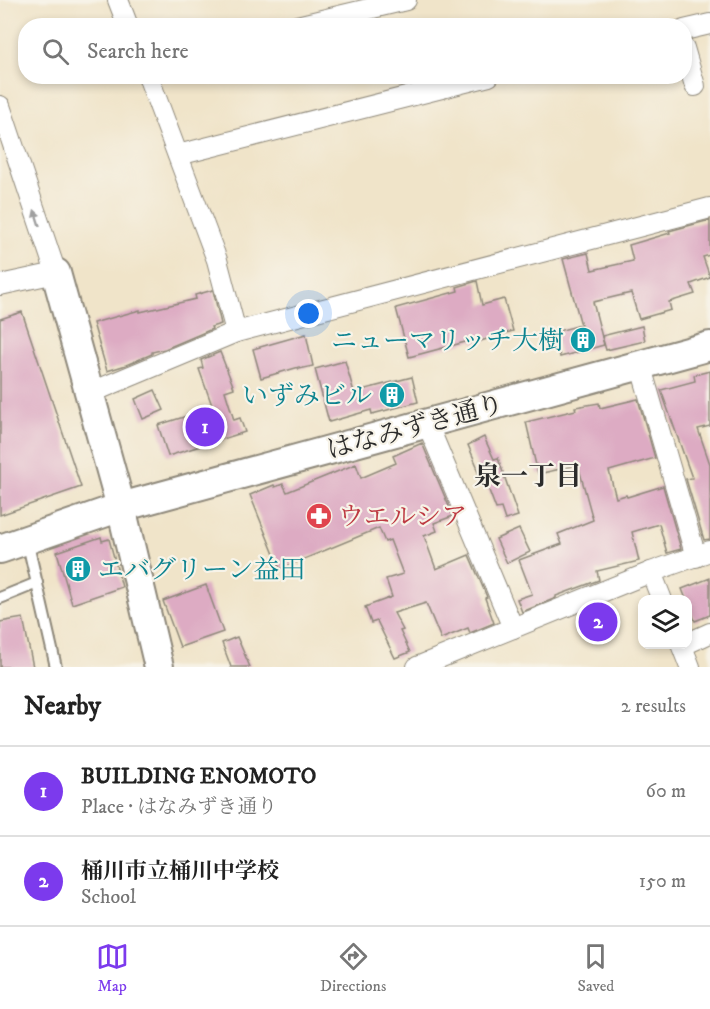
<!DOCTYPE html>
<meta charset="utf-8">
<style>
:root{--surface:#fff;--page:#f2f2f2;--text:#222;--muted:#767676;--line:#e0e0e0;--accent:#7c3aed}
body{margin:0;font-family:"IM FELL DW Pica","Noto Serif JP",serif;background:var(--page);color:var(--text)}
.controls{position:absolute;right:18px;bottom:18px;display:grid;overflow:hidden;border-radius:12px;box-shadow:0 3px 9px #0003}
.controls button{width:54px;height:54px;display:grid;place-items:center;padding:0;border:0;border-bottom:2px solid var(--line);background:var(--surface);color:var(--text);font:30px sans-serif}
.you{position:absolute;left:309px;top:314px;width:21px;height:21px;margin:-15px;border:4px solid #fff;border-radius:50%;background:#1a73e8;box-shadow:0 0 0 9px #1a73e833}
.badge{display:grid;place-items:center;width:39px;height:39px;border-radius:50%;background:var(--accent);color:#fff;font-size:20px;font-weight:700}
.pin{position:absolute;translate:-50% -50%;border:3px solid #fff;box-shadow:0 2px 6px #0006}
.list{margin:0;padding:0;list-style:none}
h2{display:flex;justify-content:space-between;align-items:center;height:78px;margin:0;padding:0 24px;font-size:26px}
h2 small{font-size:20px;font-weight:400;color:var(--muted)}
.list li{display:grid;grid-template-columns:39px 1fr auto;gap:18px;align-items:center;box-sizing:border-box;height:90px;padding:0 24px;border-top:2px solid var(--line)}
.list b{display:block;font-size:22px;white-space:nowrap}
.list p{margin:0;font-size:20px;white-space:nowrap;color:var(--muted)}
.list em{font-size:20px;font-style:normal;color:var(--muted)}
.icon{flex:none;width:33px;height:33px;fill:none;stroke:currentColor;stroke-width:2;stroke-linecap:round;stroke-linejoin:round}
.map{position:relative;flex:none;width:710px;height:667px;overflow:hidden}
.search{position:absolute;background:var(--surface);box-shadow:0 3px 9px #0003;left:18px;right:18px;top:18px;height:66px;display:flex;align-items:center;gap:15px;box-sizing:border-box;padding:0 21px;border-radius:24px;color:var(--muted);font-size:22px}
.sheet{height:258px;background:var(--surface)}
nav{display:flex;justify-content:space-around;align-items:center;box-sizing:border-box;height:84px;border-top:2px solid var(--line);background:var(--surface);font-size:16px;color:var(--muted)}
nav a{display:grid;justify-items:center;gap:3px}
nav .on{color:var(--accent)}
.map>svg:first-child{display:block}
.building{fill:#ddabc3}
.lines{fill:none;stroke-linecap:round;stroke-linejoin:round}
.lane-casing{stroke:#8e887a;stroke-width:14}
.street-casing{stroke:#8e887a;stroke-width:22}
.secondary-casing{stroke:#8e887a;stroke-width:32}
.lane{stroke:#fff;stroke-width:10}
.street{stroke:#fff;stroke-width:20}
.secondary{stroke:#fff;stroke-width:28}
.oneway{fill:#a0a0a0}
.labels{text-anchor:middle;stroke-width:4.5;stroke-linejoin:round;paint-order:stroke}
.culture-label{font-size:26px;fill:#0d838f;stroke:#f7f3e8;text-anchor:end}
.street-label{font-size:26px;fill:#2b2b2b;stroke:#f7f3e8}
.health-label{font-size:26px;fill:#be3a42;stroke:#f7f3e8;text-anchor:start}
.neighbourhood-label{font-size:27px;font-weight:bold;fill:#2b2b2b;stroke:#f7f3e8}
</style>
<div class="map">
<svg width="710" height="667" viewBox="0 0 710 667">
<rect width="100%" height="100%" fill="#f7f3e8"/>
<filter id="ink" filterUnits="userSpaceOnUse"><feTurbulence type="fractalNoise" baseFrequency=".0167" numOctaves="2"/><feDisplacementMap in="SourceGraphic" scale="12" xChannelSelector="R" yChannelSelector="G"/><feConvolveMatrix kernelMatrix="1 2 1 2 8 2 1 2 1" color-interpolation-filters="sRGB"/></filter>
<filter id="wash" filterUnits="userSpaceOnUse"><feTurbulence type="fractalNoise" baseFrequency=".008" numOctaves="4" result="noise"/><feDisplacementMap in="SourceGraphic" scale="24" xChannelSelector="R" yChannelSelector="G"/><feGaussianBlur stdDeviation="1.35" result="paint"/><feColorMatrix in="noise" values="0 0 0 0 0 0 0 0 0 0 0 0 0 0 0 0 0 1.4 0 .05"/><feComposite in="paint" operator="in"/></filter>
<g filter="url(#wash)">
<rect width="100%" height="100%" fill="#f0e4c9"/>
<g id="blocks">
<g class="building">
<polygon points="710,220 710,255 703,257 710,277 691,284 695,294 669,302 671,310 639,319 631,293 593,302 604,345 560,357 554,332 581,325 563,259 588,253 592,270 633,261 629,245 670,233 669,231"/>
<polygon points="477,281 482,305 504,299 513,331 474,343 473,340 409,357 396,308 458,291 457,287"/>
<polygon points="213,290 221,324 211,327 212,329 165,349 152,352 152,354 126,365 107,371 93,323 140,310 140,312 196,299 195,295"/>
<polygon points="22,312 81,487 0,515 0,319"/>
<polygon points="642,326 645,341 606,350 602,336"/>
<polygon points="306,334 313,366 299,369 299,367 261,378 253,349"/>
<polygon points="220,352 234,388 225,391 234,420 240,418 245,432 168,456 158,425 213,408 199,369 203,368 201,360"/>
<polygon points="345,361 354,392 412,377 418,402 372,414 371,410 329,422 315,369"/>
<polygon points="710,371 710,426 698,429 710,464 710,539 704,540 686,479 692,478 661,390 695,381 694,375"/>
<polygon points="155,390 164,410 143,419 135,399"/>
<polygon points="638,399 655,458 609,471 616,498 626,495 627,497 663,486 681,549 667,553 659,524 632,532 639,561 597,571 599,580 556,596 556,598 522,612 517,599 532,594 519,560 562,544 558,534 593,520 578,465 538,474 526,422 576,410 575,407 599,403 600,408"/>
<polygon points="484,437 494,459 498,458 518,516 505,520 501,508 496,509 488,488 484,489 476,467 477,466 468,445"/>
<polygon points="422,443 453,516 434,523 437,531 424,536 436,569 469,555 487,597 485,598 494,623 470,633 468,628 441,639 426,603 394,613 403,630 400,631 410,652 395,658 377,621 371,623 365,607 392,597 386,579 403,574 390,540 385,542 379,528 280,569 250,495 274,485 275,487 283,484 287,492 356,464 361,478 396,463 393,456"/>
<polygon points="519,529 530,552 507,563 496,539"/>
<polygon points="101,537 102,541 109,539 122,587 72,604 57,552"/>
<polygon points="710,578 710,615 695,621 682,589"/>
<polygon points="206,585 223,632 180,647 163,601"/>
<polygon points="23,618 33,667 0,667 0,622"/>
<polygon points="237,637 250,667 231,667 222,643"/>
</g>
</g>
</g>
<g filter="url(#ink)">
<use href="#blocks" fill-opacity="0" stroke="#8e887a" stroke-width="1.5"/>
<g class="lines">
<g class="lane-casing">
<g id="lane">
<polyline points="27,540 56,667"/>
<polyline points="0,598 37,583"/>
</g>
</g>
<g class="street-casing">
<g id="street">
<polyline points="118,0 128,26"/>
<polyline points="297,26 406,0"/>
<polyline points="684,30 710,24"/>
<polyline points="684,48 695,86"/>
<polyline points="148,76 217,260 236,332"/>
<polyline points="0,106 56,273 0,285"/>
<polyline points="178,155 489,76"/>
<polyline points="640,364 696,557"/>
<polyline points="90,393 236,332 710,208"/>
<polyline points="427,423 513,628"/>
<polyline points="651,572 662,600"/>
<polyline points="688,643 710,633"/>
<polyline points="681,644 690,667"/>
<polyline points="417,667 651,572 710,551"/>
</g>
</g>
<g class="secondary-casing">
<g id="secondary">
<polyline points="56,273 121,507 159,667"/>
<polyline points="0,549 121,507 710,346"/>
</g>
</g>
<use href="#lane" class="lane"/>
<use href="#street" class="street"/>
<use href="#secondary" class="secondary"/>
</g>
<defs><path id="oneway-solid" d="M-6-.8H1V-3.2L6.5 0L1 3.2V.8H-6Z" transform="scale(1.5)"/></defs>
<use class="oneway" href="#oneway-solid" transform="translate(37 218) rotate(-108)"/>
</g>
<defs>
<g id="building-disc" transform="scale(1.35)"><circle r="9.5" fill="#0f9aa8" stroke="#f7f3e8"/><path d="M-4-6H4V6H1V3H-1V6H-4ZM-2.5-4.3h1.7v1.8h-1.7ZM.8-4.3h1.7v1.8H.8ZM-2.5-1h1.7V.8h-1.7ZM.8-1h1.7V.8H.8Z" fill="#fff"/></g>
<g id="pharmacy-disc" transform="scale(1.35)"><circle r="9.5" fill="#e0444e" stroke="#f7f3e8"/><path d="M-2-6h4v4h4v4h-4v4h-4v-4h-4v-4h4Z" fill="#fff"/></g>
</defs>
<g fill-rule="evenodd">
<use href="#building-disc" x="583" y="340"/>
<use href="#building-disc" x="392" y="395"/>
<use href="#pharmacy-disc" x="319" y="516"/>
<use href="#building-disc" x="78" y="569"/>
</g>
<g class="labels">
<g class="culture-label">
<text x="564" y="349">ニューマリッチ大樹</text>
<text x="372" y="404">いずみビル</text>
<text x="98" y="578" text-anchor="start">エバグリーン益田</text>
</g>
<g class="street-label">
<text transform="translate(415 426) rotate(-15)" y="9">はなみずき通り</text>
</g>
<g class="health-label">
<text x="338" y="525">ウエルシア</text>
</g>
<g class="neighbourhood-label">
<text x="528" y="485">泉一丁目</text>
</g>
</g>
</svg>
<div class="controls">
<button><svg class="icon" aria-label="layers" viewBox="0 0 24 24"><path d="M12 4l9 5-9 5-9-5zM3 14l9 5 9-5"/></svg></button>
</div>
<div class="you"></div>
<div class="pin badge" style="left:205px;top:427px">1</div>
<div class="pin badge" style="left:598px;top:622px">2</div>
<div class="search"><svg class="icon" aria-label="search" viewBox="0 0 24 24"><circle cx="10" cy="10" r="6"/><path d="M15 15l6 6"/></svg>Search here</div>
</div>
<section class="sheet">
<h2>Nearby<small>2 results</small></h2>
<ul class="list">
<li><span class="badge">1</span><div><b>BUILDING ENOMOTO</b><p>Place · はなみずき通り</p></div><em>60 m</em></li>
<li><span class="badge">2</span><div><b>桶川市立桶川中学校</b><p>School</p></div><em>150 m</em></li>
</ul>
</section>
<nav>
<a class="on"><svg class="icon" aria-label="map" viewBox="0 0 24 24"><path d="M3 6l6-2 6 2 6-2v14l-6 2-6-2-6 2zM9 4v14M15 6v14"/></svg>Map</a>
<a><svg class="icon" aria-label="directions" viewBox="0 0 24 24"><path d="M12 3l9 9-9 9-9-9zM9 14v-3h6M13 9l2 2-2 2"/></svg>Directions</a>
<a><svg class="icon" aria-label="saved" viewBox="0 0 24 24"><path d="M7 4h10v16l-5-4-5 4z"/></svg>Saved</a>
</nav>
